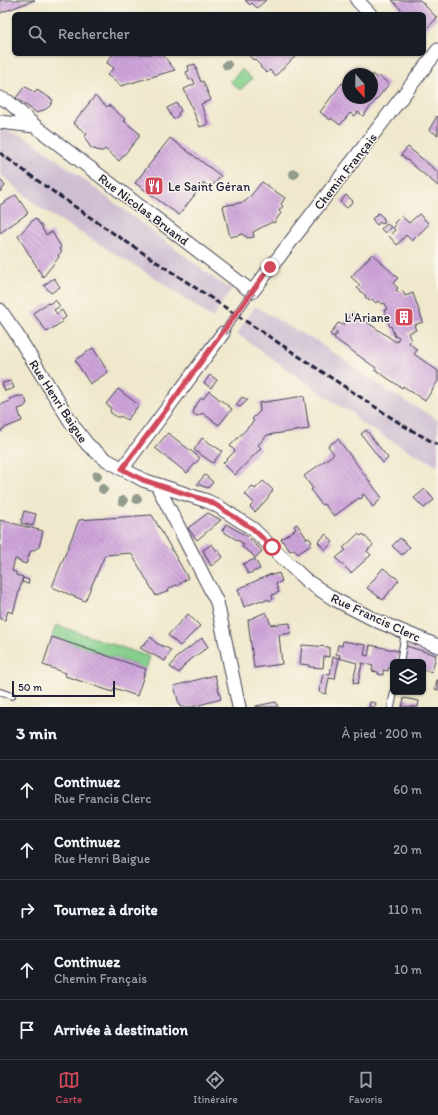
<!DOCTYPE html>
<html lang="fr">
<meta charset="utf-8">
<style>
:root{--surface:#171b24;--page:#20242c;--text:#f1f3f6;--muted:#9ea1a6;--line:#363941;--accent:#d1495b}
body{margin:0;font-family:Itim,sans-serif;background:var(--page);color:var(--text)}
.controls{position:absolute;right:12px;bottom:12px;display:grid;overflow:hidden;border-radius:6px;box-shadow:0 1px 3px #0004}
.controls button{width:36px;height:36px;display:grid;place-items:center;padding:0;border:0;border-bottom:1px solid var(--line);background:var(--surface);color:var(--text);font:20px sans-serif}
.compass{position:absolute;left:342px;top:68px;width:36px;height:36px;border-radius:50%;background:var(--surface);box-shadow:0 1px 3px #0004;rotate:159deg}
.scale{position:absolute;left:12px;bottom:10px;width:103px;box-sizing:border-box;padding-left:4px;border:2px solid #22223b;border-top:0;font-size:11px;line-height:14px;white-space:nowrap;color:#22223b;-webkit-text-stroke:3px #fbf7ec;paint-order:stroke}
.stop{position:absolute;width:12px;height:12px;margin:-9px;border:3px solid #d1495b;border-radius:50%;background:#fff}
.stop.end{background:#d1495b;border-color:#fff;box-shadow:0 1px 4px #0008}
.list{margin:0;padding:0;list-style:none}
h2{display:flex;justify-content:space-between;align-items:center;height:52px;margin:0;padding:0 16px;font-size:17px}
h2 small{font-size:13px;font-weight:400;color:var(--muted)}
.list li{display:grid;grid-template-columns:26px 1fr auto;gap:12px;align-items:center;box-sizing:border-box;height:60px;padding:0 16px;border-top:1px solid var(--line)}
.list b{display:block;font-size:15px;white-space:nowrap}
.list p{margin:0;font-size:13px;white-space:nowrap;color:var(--muted)}
.list em{font-size:13px;font-style:normal;color:var(--muted)}
.icon{flex:none;width:22px;height:22px;fill:none;stroke:currentColor;stroke-width:2;stroke-linecap:round;stroke-linejoin:round}
.map{position:relative;flex:none;width:438px;height:707px;overflow:hidden}
.search{position:absolute;background:var(--surface);box-shadow:0 1px 3px #0004;left:12px;right:12px;top:12px;height:44px;display:flex;align-items:center;gap:10px;box-sizing:border-box;padding:0 14px;border-radius:6px;color:var(--muted);font-size:15px}
.sheet{height:352px;background:var(--surface)}
nav{display:flex;justify-content:space-around;align-items:center;box-sizing:border-box;height:56px;border-top:1px solid var(--line);background:var(--surface);font-size:11px;color:var(--muted)}
nav a{display:grid;justify-items:center;gap:2px}
nav .on{color:var(--accent)}
.map>svg:first-child{display:block}
.railway{fill:#cebed1}
.grass{fill:url(#grass-tufts);stroke:#537863}
.garden{fill:#84ce8b;stroke:#537863}
.building{fill:url(#building-back-hatch)}
.lines{fill:none;stroke-linecap:round;stroke-linejoin:round}
.lane-casing{stroke:#414051;stroke-width:8}
.street-casing{stroke:#414051;stroke-width:15}
.lane{stroke:#fff;stroke-width:6}
.street{stroke:#fff;stroke-width:13}
.rail{stroke:#22223b;stroke-width:3;stroke-dasharray:6 3;stroke-linecap:butt}
.lane-bridge-casing{stroke:#414051;stroke-width:8;stroke-linecap:butt}
.lane-bridge{stroke:#fff;stroke-width:6}
.tree{fill:#919c8c}
.route{stroke:#d1495b;stroke-width:5}
.labels{text-anchor:middle;stroke-width:3;stroke-linejoin:round;paint-order:stroke}
.street-label{font-size:13px;fill:#22223b;stroke:#fbf7ec}
.poi-label{font-size:13px;fill:#22223b;stroke:#fbf7ec;text-anchor:start}
</style>
<div class="map">
<svg width="438" height="707" viewBox="0 0 438 707">
<defs>
<pattern id="grass-tufts" width="24" height="20" patternUnits="userSpaceOnUse"><rect width="24" height="20" fill="#84ce8b"/><path d="M3 7l-1-3M5 7V3M7 7l1-3M15 17l-1-3M17 17v-4M19 17l1-3" fill="none" stroke="#72b179"/></pattern>
<pattern id="building-back-hatch" width="6" height="6" patternUnits="userSpaceOnUse"><rect width="6" height="6" fill="#cfa5db"/><path d="M-1 5l2 2M0 0l6 6M5-1l2 2" fill="none" stroke="#a886b3"/></pattern>
</defs>
<rect width="100%" height="100%" fill="#fbf7ec"/>
<filter id="ink" filterUnits="userSpaceOnUse"><feTurbulence type="fractalNoise" baseFrequency=".025" numOctaves="2"/><feDisplacementMap in="SourceGraphic" scale="8" xChannelSelector="R" yChannelSelector="G"/><feConvolveMatrix kernelMatrix="1 2 1 2 8 2 1 2 1" color-interpolation-filters="sRGB"/></filter>
<filter id="wash" filterUnits="userSpaceOnUse"><feTurbulence type="fractalNoise" baseFrequency=".012" numOctaves="4" result="noise"/><feDisplacementMap in="SourceGraphic" scale="16" xChannelSelector="R" yChannelSelector="G"/><feGaussianBlur stdDeviation="0.9" result="paint"/><feColorMatrix in="noise" values="0 0 0 0 0 0 0 0 0 0 0 0 0 0 0 0 0 1.4 0 .05"/><feComposite in="paint" operator="in"/></filter>
<g filter="url(#wash)">
<rect width="100%" height="100%" fill="#efe8cc"/>
<g class="railway">
<polygon points="5,130 22,136 34,142 226,287 228,286 232,288 213,318 155,278 40,208 0,174 0,131"/>
<polygon points="255,306 286,325 314,340 314,339 388,391 438,420 438,466 411,452 361,423 353,413 348,410 347,411 237,334"/>
</g>
<polygon class="grass" points="242,69 252,79 240,90 230,81"/>
<polygon class="garden" points="56,625 150,657 146,669 52,637"/>
<g id="blocks">
<g class="building">
<polygon points="0,0 35,0 0,13"/>
<polygon points="245,0 266,0 257,8 252,3 250,5"/>
<polygon points="392,0 420,0 437,18 424,31 424,14 405,14"/>
<polygon points="114,54 162,54 175,70 121,86 107,75 114,68 107,63 109,58"/>
<polygon points="248,54 298,54 275,76 270,70 267,73 260,67 261,66 254,59 253,60"/>
<polygon points="195,64 197,69 196,69 201,82 203,81 211,100 201,104 208,124 200,127 184,89 195,84 193,79 189,80 186,72 189,71 188,66"/>
<polygon points="372,74 377,78 379,76 389,84 363,116 358,112 355,116 350,113 340,125 331,118 330,120 320,112 342,83 348,87 348,98 372,98"/>
<polygon points="25,86 35,93 37,90 53,100 50,106 46,109 37,113 16,98"/>
<polygon points="95,96 107,107 109,105 126,120 124,121 139,133 139,137 119,161 105,149 103,151 100,151 91,148 86,140 85,136 87,134 73,123"/>
<polygon points="177,103 181,111 178,113 179,115 173,119 167,108"/>
<polygon points="437,116 438,117 438,135 429,130"/>
<polygon points="170,138 221,176 210,188 204,183 179,215 135,183"/>
<polygon points="408,147 438,172 438,186 401,155"/>
<polygon points="0,179 5,186 0,192"/>
<polygon points="262,182 285,198 281,204 283,206 279,211 281,213 274,223 272,222 253,232 254,237 247,238 246,236 244,236 243,234 230,237 223,206 244,202 248,199"/>
<polygon points="16,195 28,213 0,233 0,205"/>
<polygon points="346,195 353,201 347,208 340,202"/>
<polygon points="378,213 384,218 383,219 385,221 382,224 380,222 377,225 372,219"/>
<polygon points="419,214 429,224 412,241 406,235 397,245 389,236 395,230 393,228 396,225 394,223 401,216 409,223"/>
<polygon points="35,218 43,228 42,229 46,235 52,232 61,247 59,249 62,252 58,255 59,257 43,277 18,236"/>
<polygon points="387,224 391,227 385,233 381,229"/>
<polygon points="372,254 398,278 393,283 398,288 396,290 398,292 403,291 405,296 413,293 423,322 414,325 416,330 408,333 411,340 409,343 417,350 414,354 438,371 438,381 425,401 403,386 402,388 377,371 375,370 376,368 334,338 338,333 337,332 333,337 330,334 338,323 343,325 352,312 396,342 399,338 398,336 395,337 391,326 390,327 384,310 387,309 385,303 382,304 378,301 376,303 372,299 370,301 365,297 366,296 357,288 360,285 351,277"/>
<polygon points="54,278 60,287 51,293 44,285"/>
<polygon points="55,300 60,306 54,310 57,314 62,310 66,317 61,321 62,322 47,332 33,313 48,303 49,304"/>
<polygon points="93,348 108,372 90,384 75,360"/>
<polygon points="210,375 217,380 211,388 204,383"/>
<polygon points="11,381 14,388 5,391 2,383"/>
<polygon points="118,389 139,405 127,420 121,416 120,417 117,417 111,413 110,410 111,408 106,404"/>
<polygon points="209,391 232,409 219,425 202,413 200,415 197,416 193,413 195,407 201,398 203,399"/>
<polygon points="19,396 23,396 25,398 27,403 24,407 18,409 22,421 2,429 2,431 0,432 0,405 10,401 9,399"/>
<polygon points="304,396 309,429 267,435 258,445 261,448 235,475 223,463 235,451 230,446 254,421 252,419 260,411 259,403"/>
<polygon points="242,397 248,400 240,407 236,405"/>
<polygon points="366,430 388,458 383,463 361,434"/>
<polygon points="168,433 200,458 187,473 155,448"/>
<polygon points="202,438 222,451 213,463 194,450"/>
<polygon points="338,439 382,498 373,507 364,494 362,495 363,497 360,499 359,498 334,516 324,504 322,505 313,493 311,490 313,489 304,476 334,454 328,446"/>
<polygon points="205,475 213,482 208,488 197,484"/>
<polygon points="263,481 273,490 267,499 255,512 250,507 254,503 245,494 252,486 255,489"/>
<polygon points="425,489 434,500 424,508 414,498"/>
<polygon points="24,511 36,514 33,526 21,523"/>
<polygon points="208,513 221,520 197,540 188,528"/>
<polygon points="152,515 188,578 177,586 176,585 168,589 169,591 156,596 131,553 105,555 85,601 52,587 79,520"/>
<polygon points="0,520 43,531 39,547 30,552 26,564 18,561 18,560 15,559 12,571 16,572 16,575 23,577 13,613 8,611 5,620 0,619"/>
<polygon points="226,524 247,536 262,551 255,558 251,553 242,547 244,544 222,531"/>
<polygon points="297,524 307,539 309,538 312,542 310,544 311,545 298,554 294,549 290,551 281,539 296,529 294,526"/>
<polygon points="326,534 333,542 325,550 318,542"/>
<polygon points="358,534 361,536 363,534 373,545 367,551 371,555 351,573 336,558 346,550 343,548"/>
<polygon points="400,538 410,547 402,555 392,546"/>
<polygon points="212,544 217,551 218,550 223,557 211,566 203,550"/>
<polygon points="255,559 260,569 248,574 243,564"/>
<polygon points="383,568 399,580 383,600 367,588"/>
<polygon points="279,573 282,581 276,584 279,592 272,595 273,599 269,601 268,599 262,602 261,600 244,607 238,589 271,574 272,575"/>
<polygon points="23,578 29,580 28,584 22,582"/>
<polygon points="266,612 271,625 290,623 291,633 279,635 282,664 254,668 248,620"/>
<polygon points="188,614 200,626 180,646 168,635"/>
<polygon points="52,637 146,669 137,696 114,688 113,692 65,676 66,673 43,665"/>
<polygon points="151,637 156,643 171,650 165,661 140,648"/>
<polygon points="202,638 208,647 186,663 179,673 170,667 178,656"/>
<polygon points="343,641 366,645 364,655 368,656 370,645 399,651 397,662 393,662 393,669 388,668 388,671 383,670 383,675 378,674 378,672 372,671 373,666 362,663 358,684 353,683 357,663 339,658 340,655 336,654 338,645 342,646"/>
<polygon points="302,645 329,647 329,657 324,656 323,668 309,667 309,665 300,664"/>
<polygon points="406,646 436,655 432,672 423,670 423,662 403,662"/>
<polygon points="333,657 339,658 335,679 329,678 326,694 319,692 323,674 330,675"/>
<polygon points="215,675 221,699 192,707 180,707 174,686"/>
<polygon points="437,680 438,680 438,690 435,689"/>
<polygon points="404,698 419,701 418,707 402,707"/>
<polygon points="276,702 278,707 256,707 256,706"/>
<polygon points="370,702 376,703 375,707 369,707"/>
</g>
</g>
</g>
<g filter="url(#ink)">
<use href="#blocks" fill-opacity="0" stroke="#414051" stroke-width="1"/>
<g class="lines">
<g class="lane-casing">
<g id="lane">
<polyline points="400,662 405,633"/>
<polyline points="0,692 12,696"/>
<polyline points="391,707 394,692"/>
</g>
</g>
<g class="street-casing">
<g id="street">
<polyline points="357,0 370,14"/>
<polyline points="0,98 9,102 35,126 252,292 438,50"/>
<polyline points="0,122 35,126"/>
<polyline points="0,310 14,330 74,427 88,445 105,459 143,480 207,501 216,505 253,529 292,567 307,581 334,599 377,621 438,646"/>
<polyline points="122,469 166,410 223,333"/>
<polyline points="157,485 217,602 239,707"/>
</g>
</g>
<use href="#lane" class="lane"/>
<use href="#street" class="street"/>
<polyline class="rail" points="0,153 45,186 110,231 330,377 404,426 438,445"/>
<g class="lane-bridge-casing">
<polyline id="lane-bridge" points="223,333 252,292"/>
</g>
<use href="#lane-bridge" class="lane-bridge"/>
</g>
<g class="tree">
<circle cx="227" cy="65" r="5"/>
<circle cx="294" cy="174" r="5"/>
<circle cx="97" cy="476" r="5"/>
<circle cx="103" cy="489" r="5"/>
<circle cx="137" cy="499" r="5"/>
<circle cx="123" cy="501" r="5"/>
</g>
</g>
<g class="lines" filter="url(#ink)">
<polyline class="route" points="270,267 166,410 122,469 143,480 208,501 216,505 253,529 272,547"/>
</g>
<defs>
<g id="restaurant-square" transform="scale(1)"><rect x="-9" y="-9" width="18" height="18" rx="4" fill="#d1495b" stroke="#fbf7ec"/><path d="M-5-6h1v4h1v-4h1v4h1v-4h1v5L-1.5 .5V6h-2V.5L-5-1ZM5-6V6H3V1.5H1.5Q1.5-4 5-6Z" fill="#fff"/></g>
<g id="building-square" transform="scale(1)"><rect x="-9" y="-9" width="18" height="18" rx="4" fill="#d1495b" stroke="#fbf7ec"/><path d="M-4-6H4V6H1V3H-1V6H-4ZM-2.5-4.3h1.7v1.8h-1.7ZM.8-4.3h1.7v1.8H.8ZM-2.5-1h1.7V.8h-1.7ZM.8-1h1.7V.8H.8Z" fill="#fff"/></g>
</defs>
<g fill-rule="evenodd">
<use href="#restaurant-square" x="154" y="186"/>
<use href="#building-square" x="404" y="317"/>
</g>
<g class="labels">
<g class="street-label">
<text transform="translate(345 171) rotate(-52)" y="5">Chemin Français</text>
<text transform="translate(144 209) rotate(37)" y="5">Rue Nicolas Bruand</text>
<text transform="translate(59 401) rotate(57)" y="5">Rue Henri Baigue</text>
<text transform="translate(376 617) rotate(25)" y="5">Rue Francis Clerc</text>
</g>
<g class="poi-label">
<text x="168" y="191">Le Saint Géran</text>
<text x="390" y="322" text-anchor="end">L'Ariane</text>
</g>
</g>
</svg>
<div class="controls">
<button><svg class="icon" aria-label="layers" viewBox="0 0 24 24"><path d="M12 4l9 5-9 5-9-5zM3 14l9 5 9-5"/></svg></button>
</div>
<svg class="compass" viewBox="-18 -18 36 36"><path d="M0-13l5 13h-10z" fill="#e53935"/><path d="M0 13l5-13h-10z" fill="#9ea1a6"/></svg>
<div class="scale">50 m</div>
<div class="stop" style="left:272px;top:547px"></div>
<div class="stop end" style="left:270px;top:267px"></div>
<div class="search"><svg class="icon" aria-label="search" viewBox="0 0 24 24"><circle cx="10" cy="10" r="6"/><path d="M15 15l6 6"/></svg>Rechercher</div>
</div>
<section class="sheet">
<h2>3 min<small>À pied · 200 m</small></h2>
<ul class="list">
<li><svg class="icon" aria-label="ahead" viewBox="0 0 24 24"><path d="M12 20V5M6 11l6-6 6 6"/></svg><div><b>Continuez</b><p>Rue Francis Clerc</p></div><em>60 m</em></li>
<li><svg class="icon" aria-label="ahead" viewBox="0 0 24 24"><path d="M12 20V5M6 11l6-6 6 6"/></svg><div><b>Continuez</b><p>Rue Henri Baigue</p></div><em>20 m</em></li>
<li><svg class="icon" aria-label="right" viewBox="0 0 24 24"><path d="M7 20v-9h11M14 6l5 5-5 5"/></svg><div><b>Tournez à droite</b></div><em>110 m</em></li>
<li><svg class="icon" aria-label="ahead" viewBox="0 0 24 24"><path d="M12 20V5M6 11l6-6 6 6"/></svg><div><b>Continuez</b><p>Chemin Français</p></div><em>10 m</em></li>
<li><svg class="icon" aria-label="arrive" viewBox="0 0 24 24"><path d="M6 21V4h12l-3 4 3 4H6"/></svg><div><b>Arrivée à destination</b></div></li>
</ul>
</section>
<nav>
<a class="on"><svg class="icon" aria-label="map" viewBox="0 0 24 24"><path d="M3 6l6-2 6 2 6-2v14l-6 2-6-2-6 2zM9 4v14M15 6v14"/></svg>Carte</a>
<a><svg class="icon" aria-label="directions" viewBox="0 0 24 24"><path d="M12 3l9 9-9 9-9-9zM9 14v-3h6M13 9l2 2-2 2"/></svg>Itinéraire</a>
<a><svg class="icon" aria-label="saved" viewBox="0 0 24 24"><path d="M7 4h10v16l-5-4-5 4z"/></svg>Favoris</a>
</nav>
